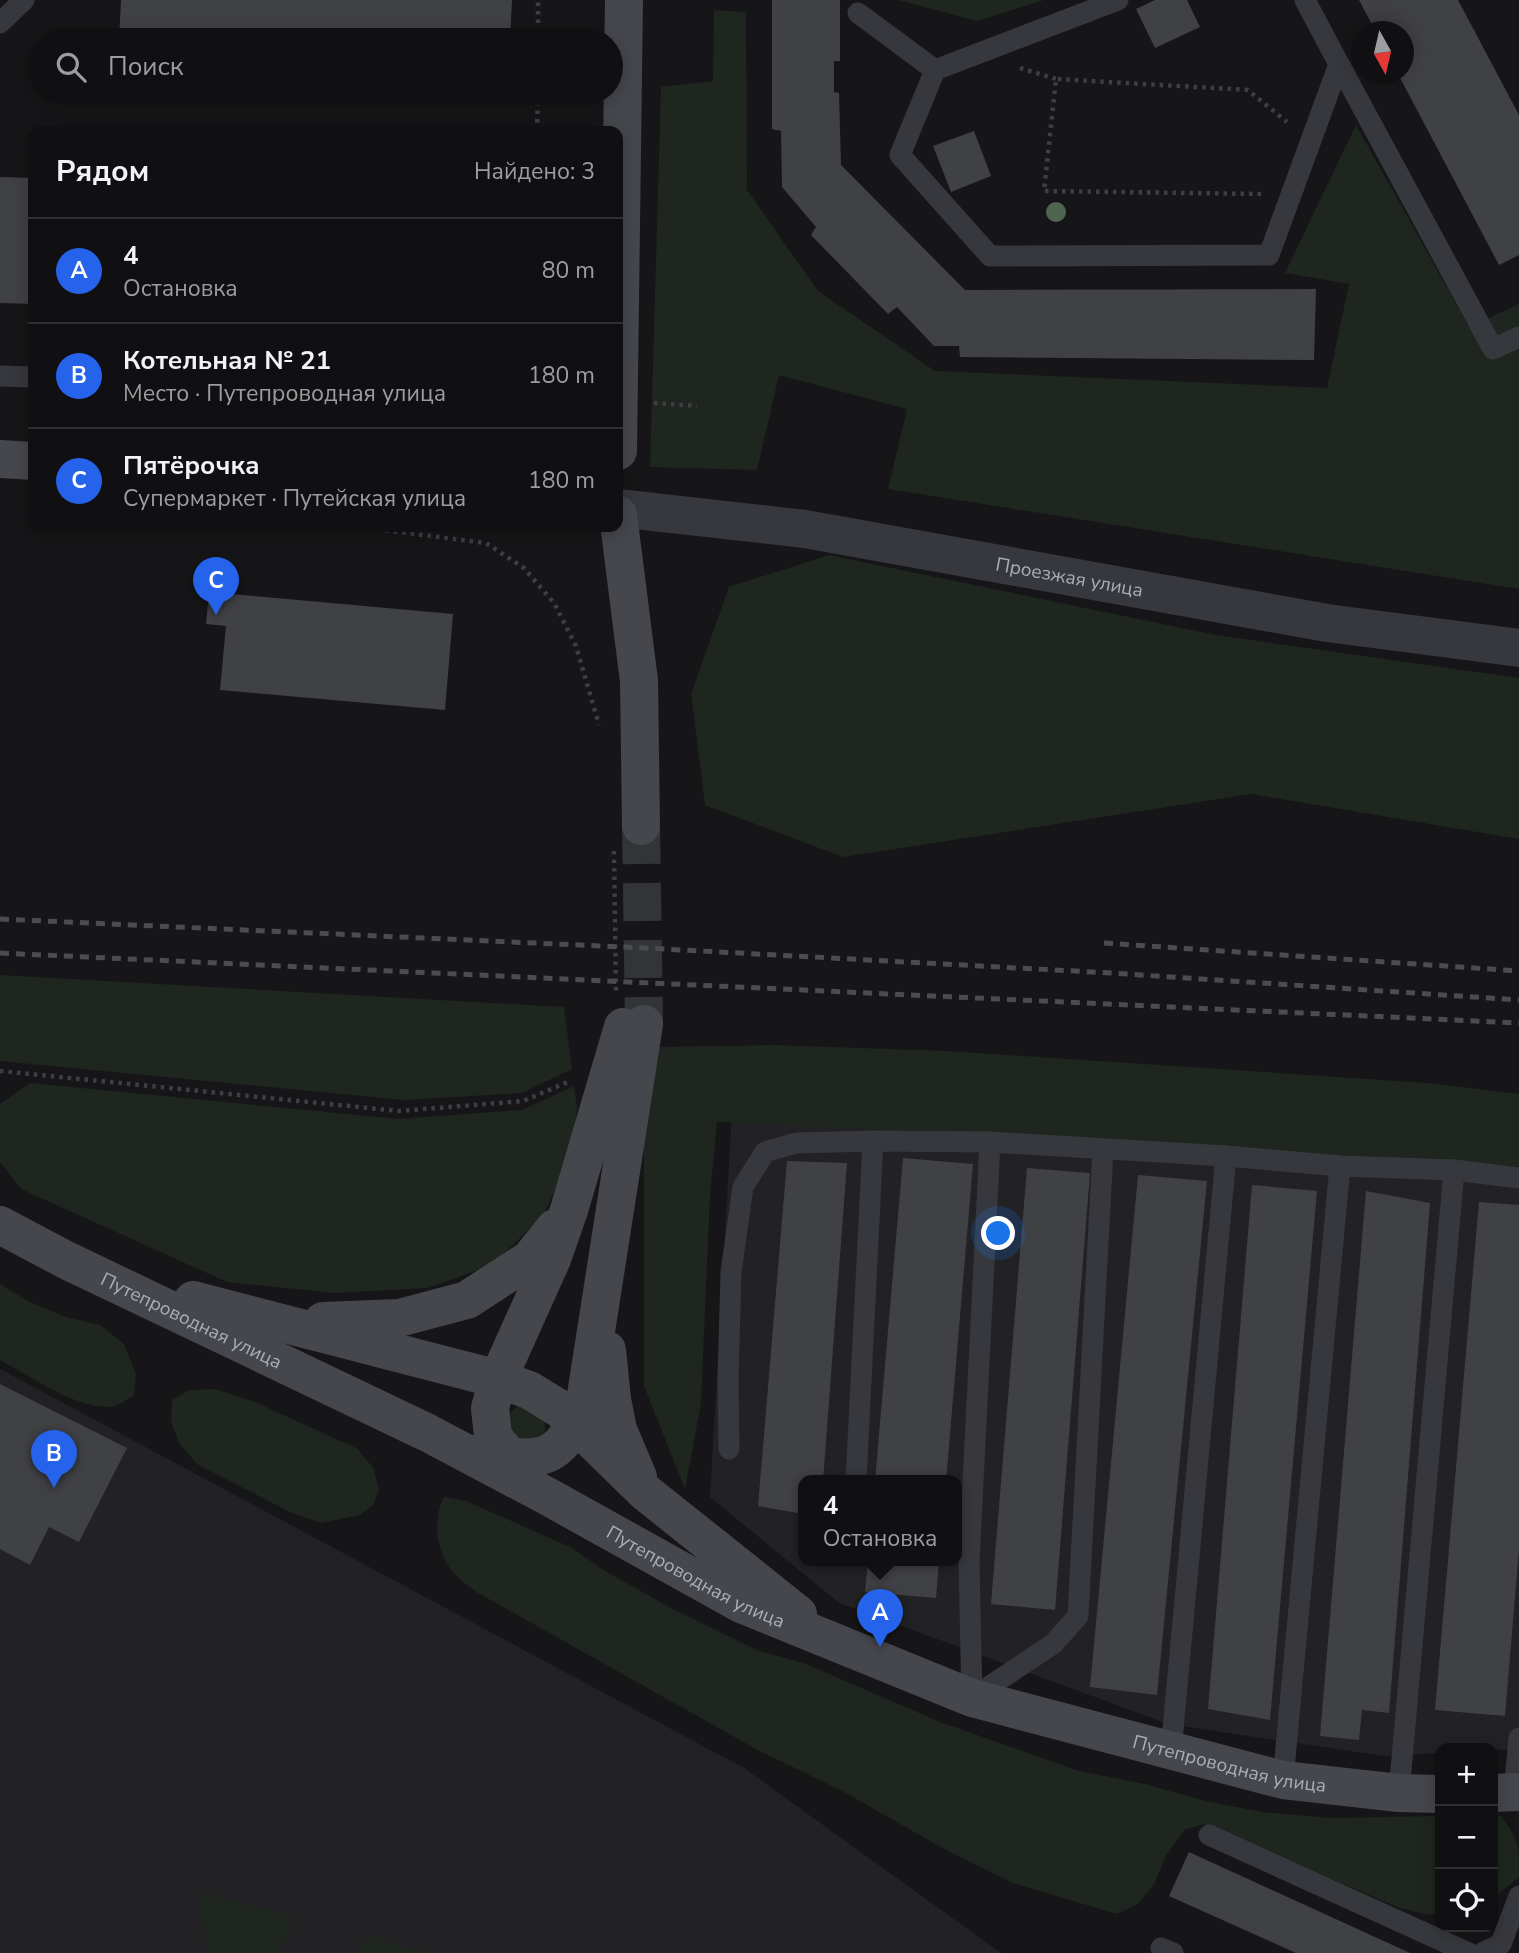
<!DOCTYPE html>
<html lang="ru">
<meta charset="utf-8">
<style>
:root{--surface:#101012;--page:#1e1e20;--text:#f1f3f6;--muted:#9c9d9f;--line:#303032;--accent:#2563eb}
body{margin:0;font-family:"Nunito Sans",sans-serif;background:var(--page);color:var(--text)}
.controls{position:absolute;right:21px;bottom:21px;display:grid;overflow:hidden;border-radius:14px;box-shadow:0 4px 18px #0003}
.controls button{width:63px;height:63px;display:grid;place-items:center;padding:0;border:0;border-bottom:2px solid var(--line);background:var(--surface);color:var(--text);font:35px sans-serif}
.compass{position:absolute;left:1351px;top:21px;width:63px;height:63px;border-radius:50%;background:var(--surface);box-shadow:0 4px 18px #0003;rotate:172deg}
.you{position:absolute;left:999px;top:1234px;width:24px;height:24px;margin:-18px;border:5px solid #fff;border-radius:50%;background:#1a73e8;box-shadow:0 0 0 10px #1a73e833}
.badge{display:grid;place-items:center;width:46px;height:46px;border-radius:50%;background:var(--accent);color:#fff;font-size:23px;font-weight:700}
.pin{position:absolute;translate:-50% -58px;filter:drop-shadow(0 2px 4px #0008)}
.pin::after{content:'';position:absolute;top:37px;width:24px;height:21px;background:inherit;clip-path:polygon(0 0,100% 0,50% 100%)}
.popup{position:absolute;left:798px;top:1475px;width:164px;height:91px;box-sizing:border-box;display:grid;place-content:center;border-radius:14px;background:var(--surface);filter:drop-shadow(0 2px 5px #0005);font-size:23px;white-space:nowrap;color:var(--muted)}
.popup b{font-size:26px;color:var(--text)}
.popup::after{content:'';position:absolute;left:50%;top:100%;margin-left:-14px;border:14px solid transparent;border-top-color:var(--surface)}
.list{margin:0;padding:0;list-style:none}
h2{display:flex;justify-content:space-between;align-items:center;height:91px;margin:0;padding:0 28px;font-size:30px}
h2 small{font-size:23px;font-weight:400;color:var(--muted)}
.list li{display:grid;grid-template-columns:46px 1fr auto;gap:21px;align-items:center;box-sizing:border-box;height:105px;padding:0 28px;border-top:2px solid var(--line)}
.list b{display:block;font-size:26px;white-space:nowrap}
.list p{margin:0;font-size:23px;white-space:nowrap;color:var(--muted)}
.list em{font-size:23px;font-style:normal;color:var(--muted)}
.icon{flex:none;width:38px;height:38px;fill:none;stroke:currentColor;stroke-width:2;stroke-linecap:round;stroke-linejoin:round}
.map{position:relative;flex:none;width:1519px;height:1953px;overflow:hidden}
.search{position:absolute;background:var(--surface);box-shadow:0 4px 18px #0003;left:28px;top:28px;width:595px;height:77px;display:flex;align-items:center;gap:18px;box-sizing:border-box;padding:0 24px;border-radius:38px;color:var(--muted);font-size:26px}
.panel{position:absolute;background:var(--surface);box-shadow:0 4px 18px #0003;left:28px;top:126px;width:595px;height:406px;border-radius:14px}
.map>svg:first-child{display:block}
.built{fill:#222225;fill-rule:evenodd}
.green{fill:#1e261f}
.building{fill:#404145}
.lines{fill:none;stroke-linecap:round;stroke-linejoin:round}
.secondary-tunnel{stroke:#333438;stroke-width:38;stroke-dasharray:38 19;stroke-linecap:butt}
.path{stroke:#3d3f44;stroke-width:4.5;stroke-dasharray:3.5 5;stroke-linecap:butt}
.service{stroke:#37383d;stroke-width:21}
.minor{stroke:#37383d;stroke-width:38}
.secondary{stroke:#45474d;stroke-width:38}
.rail{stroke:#4a4c52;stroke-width:5;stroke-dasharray:9 7;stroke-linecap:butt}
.tree{fill:#506452}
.labels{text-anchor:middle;stroke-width:6;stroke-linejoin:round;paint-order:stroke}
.street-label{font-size:19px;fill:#a8adb8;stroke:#111113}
</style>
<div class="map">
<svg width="1519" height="1953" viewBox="0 0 1519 1953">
<rect width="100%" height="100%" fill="#161618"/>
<g class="built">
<path d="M732,1111l533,60 254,2v577l-79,-2v5l-56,3 -216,-32 -329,-121 -129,-106zM803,1481h154v80h-154z"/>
<polygon points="0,1369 744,1768 1001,1953 0,1953"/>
</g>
<g class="green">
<polygon points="898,0 1044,0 977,21"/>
<polygon points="714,10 746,12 747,190 818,291 935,371 1327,388 1349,284 1285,273 1356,125 1469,327 1519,304 1519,589 888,489 907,409 779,375 757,470 650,467 661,87 713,81"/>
<polygon points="829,555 1216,635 1519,678 1519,839 1251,794 843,857 705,805 691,694 729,587"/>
<polygon points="0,975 564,1007 572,1069 522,1093 403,1100 0,1061"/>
<polygon points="773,1045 947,1051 1428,1083 1519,1094 1519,1174 1265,1171 913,1131 717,1122 710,1195 701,1403 685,1489 644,1386 644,1141 657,1047"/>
<polygon points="30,1083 398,1119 522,1110 574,1086 577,1109 571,1156 543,1216 492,1265 428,1288 335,1293 227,1282 21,1189 0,1162 0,1104"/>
<path d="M0,1284l28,17 38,16 34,8 24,19 12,30 -2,21c-6,4 -13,9 -19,11 -33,7 -85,-30 -115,-46z"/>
<polygon points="215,1389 255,1402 358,1449 374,1469 379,1491 373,1505 360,1515 321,1523 290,1512 245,1489 197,1464 179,1443 171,1421 172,1400 189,1390"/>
<polygon points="528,1406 545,1420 545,1432 538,1442 508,1437 508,1415 517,1407"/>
<path d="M444,1497l22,4 104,46 37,25 62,35 90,44 47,13 134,58 139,49 66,13 60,17 57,11 68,6 110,-2v96l-12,3 -31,-8 -193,-83 -20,6 -18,26 -12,28 -16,20 -21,10 -104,-31 -67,-33 -102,-58 -88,-43 -278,-156c-8,-7 -20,-13 -26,-22 -16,-21 -20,-50 -8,-74z"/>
<path d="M1493,1816h8c18,25 18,28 18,61l-26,21z"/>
<polygon points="197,1892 295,1917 278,1953 209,1953"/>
<polygon points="367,1935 425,1953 357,1953"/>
</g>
<g class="building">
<polygon points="121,0 512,0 510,40 119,40"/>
<polygon points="772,0 840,0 840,61 834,61 834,92 839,93 841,165 965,290 1316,289 1314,360 960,357 959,346 934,346 897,307 888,314 811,235 816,227 782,187 781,131 772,129"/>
<polygon points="1155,0 1187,0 1200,27 1155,48 1136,9"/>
<polygon points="1359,0 1458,0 1519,115 1519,255 1499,265 1398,74 1404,74 1404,32 1376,32"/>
<polygon points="974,131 991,176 951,192 933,146"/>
<polygon points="0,177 33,178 33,304 0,303"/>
<polygon points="209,592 453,614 445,710 220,690 226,626 206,624"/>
<polygon points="903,1158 973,1164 946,1481 875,1481"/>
<polygon points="787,1161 847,1163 823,1481 803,1481 803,1514 758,1506"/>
<polygon points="1027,1168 1090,1173 1055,1610 991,1604"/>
<polygon points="1138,1175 1207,1181 1157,1695 1090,1687"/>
<polygon points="1252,1185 1317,1191 1270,1720 1208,1709"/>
<polygon points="1366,1191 1430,1203 1389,1713 1362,1710 1359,1740 1320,1736"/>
<polygon points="1479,1202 1519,1205 1519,1549 1505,1716 1435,1710"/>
<polygon points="0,1384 127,1448 79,1542 49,1527 30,1565 0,1549"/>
<polygon points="868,1561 939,1561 936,1598 865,1592"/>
<polygon points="1189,1852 1410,1953 1296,1953 1169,1896"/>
</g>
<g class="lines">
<polyline class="secondary-tunnel" points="641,826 644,1024"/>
<g class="path">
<polyline points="538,40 538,0"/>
<polyline points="1020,68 1056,79"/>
<polyline points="537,131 538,93"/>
<polyline points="1261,194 1044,191 1056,79 1248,90 1287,122"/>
<polyline points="654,403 697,406"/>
<polyline points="360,527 486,543 524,568 554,603 576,646 599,725"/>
<polyline points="614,851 616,993"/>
<polyline points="0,1071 399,1111 523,1101 568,1082"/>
</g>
<g class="service">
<polyline points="1118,0 935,70 900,155 990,256 1269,255 1339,64 1305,0"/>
<polyline points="858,13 935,70"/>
<polyline points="0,23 24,0"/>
<polyline points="1339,64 1493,349 1519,337"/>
<polyline points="0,376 33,377"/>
<polyline points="990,1142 969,1563 972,1698 1053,1644 1078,1616 1103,1150"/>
<polyline points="729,1449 728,1380 731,1272 743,1187 765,1152 796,1143 873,1141 990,1142 1226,1156 1340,1166 1454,1170 1519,1178"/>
<polyline points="856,1481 873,1141"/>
<polyline points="1171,1751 1226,1156"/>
<polyline points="1283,1780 1340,1166"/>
<polyline points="1514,1792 1519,1738"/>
<polyline points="1399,1793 1454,1170"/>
<polyline points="1209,1835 1469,1953"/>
<polyline points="1161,1948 1173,1953"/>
<polyline points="1482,1953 1501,1944 1519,1896"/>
</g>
<path class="minor" id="s1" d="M618,508l187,21 522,94 192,25"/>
<g class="secondary">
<polyline points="618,451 624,0"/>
<polyline points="0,459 33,461"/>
<polyline points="618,515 639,681 641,826"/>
<path id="s2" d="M0,1225l66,35 362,173 119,63 194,108 231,94 311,82 116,13 41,1"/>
<polyline points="193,1300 498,1379 529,1390 560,1409 645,1492 798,1614"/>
<polyline points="323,1321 399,1318 467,1300 530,1259 555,1228"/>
<polyline points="607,1350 612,1399 618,1430 638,1477"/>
<path d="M483,1451c63,16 82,6 103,-56l58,-371"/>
<polyline points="520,1469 493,1437 490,1408 498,1379 552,1259 569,1210 623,1027"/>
<polyline points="1493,1793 1519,1792"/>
</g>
<g class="rail">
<polyline points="0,919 645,948 1111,973 1519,1000"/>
<polyline points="1104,943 1519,971"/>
<polyline points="0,953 1519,1023"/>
</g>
</g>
<circle class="tree" cx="1056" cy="212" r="10"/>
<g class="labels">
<g class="street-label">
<text dy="7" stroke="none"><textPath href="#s1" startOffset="457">Проезжая улица</textPath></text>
<text dy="7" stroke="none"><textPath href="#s2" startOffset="214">Путепроводная улица</textPath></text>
<text dy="7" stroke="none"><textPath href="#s2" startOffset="780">Путепроводная улица</textPath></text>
<text dy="7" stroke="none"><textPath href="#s2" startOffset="1348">Путепроводная улица</textPath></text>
</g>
</g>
</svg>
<div class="controls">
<button>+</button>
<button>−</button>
<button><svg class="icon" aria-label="locate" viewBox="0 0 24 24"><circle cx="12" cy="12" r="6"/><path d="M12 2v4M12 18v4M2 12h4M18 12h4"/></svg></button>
</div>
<svg class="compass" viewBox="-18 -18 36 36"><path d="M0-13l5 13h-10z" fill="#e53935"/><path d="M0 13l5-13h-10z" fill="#9c9d9f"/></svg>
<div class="you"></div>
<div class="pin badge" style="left:880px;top:1647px">A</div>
<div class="popup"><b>4</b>Остановка</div>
<div class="pin badge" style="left:54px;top:1488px">B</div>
<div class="pin badge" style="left:216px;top:615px">C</div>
<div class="search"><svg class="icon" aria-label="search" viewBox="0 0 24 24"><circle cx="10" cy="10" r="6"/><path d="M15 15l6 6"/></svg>Поиск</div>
<section class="panel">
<h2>Рядом<small>Найдено: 3</small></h2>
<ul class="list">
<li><span class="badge">A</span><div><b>4</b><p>Остановка</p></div><em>80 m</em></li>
<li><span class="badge">B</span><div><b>Котельная № 21</b><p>Место · Путепроводная улица</p></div><em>180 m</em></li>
<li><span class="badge">C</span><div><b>Пятёрочка</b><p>Супермаркет · Путейская улица</p></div><em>180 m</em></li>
</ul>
</section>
</div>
